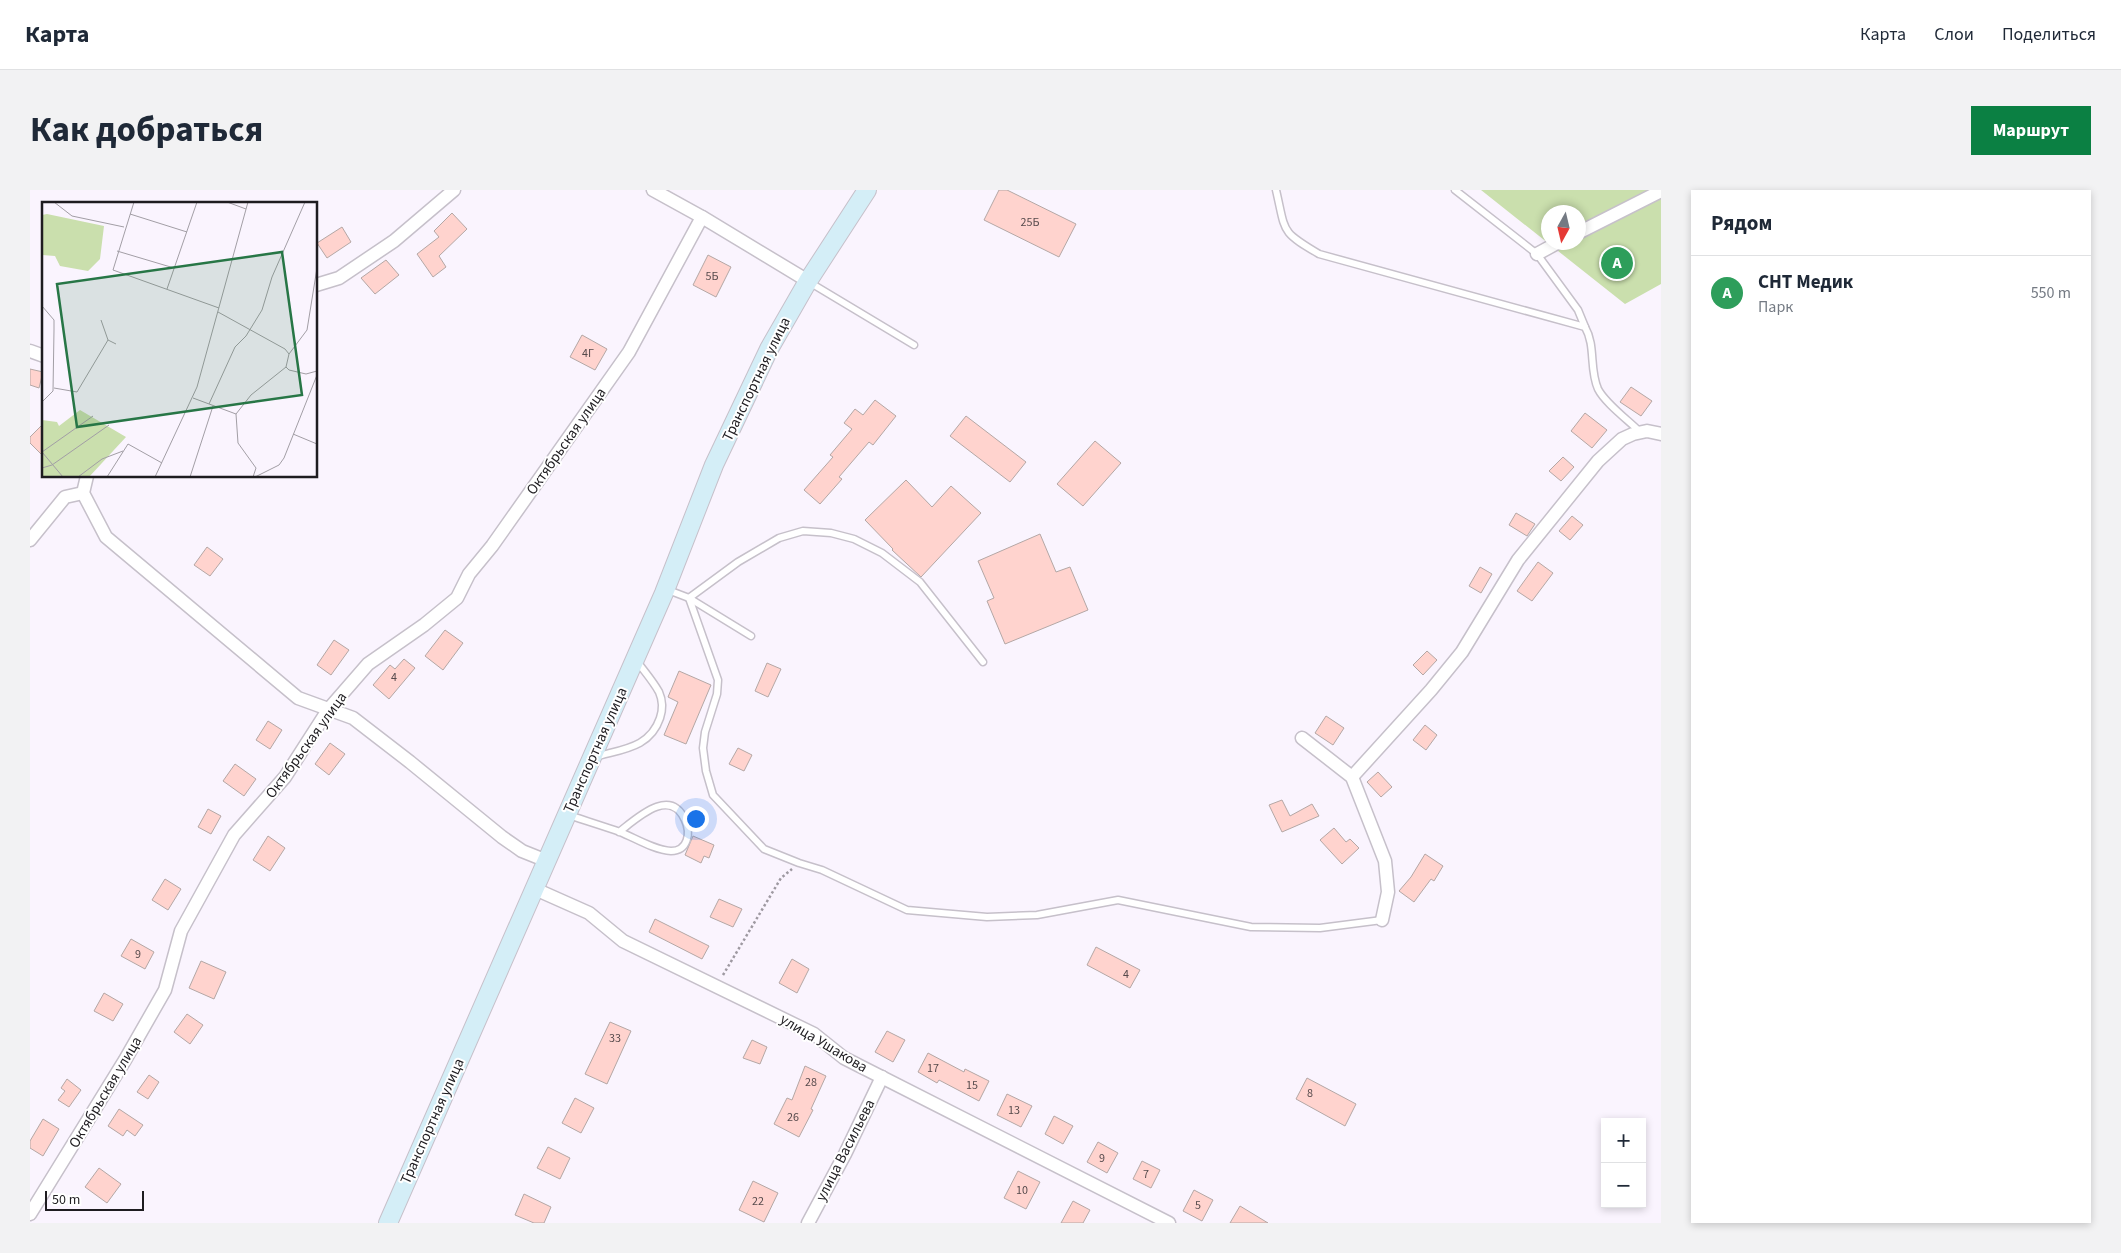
<!DOCTYPE html>
<html lang="ru">
<meta charset="utf-8">
<style>
:root{--surface:#fff;--page:#f2f2f3;--text:#1f2937;--muted:#747a83;--line:#e0e1e3;--accent:#0b8043}
body{margin:0;font-family:"Source Sans 3",sans-serif;background:var(--page);color:var(--text)}
.controls{position:absolute;right:15px;bottom:15px;display:grid;overflow:hidden;border-radius:0px;box-shadow:0 2px 8px #0003}
.controls button{width:45px;height:45px;display:grid;place-items:center;padding:0;border:0;border-bottom:1px solid var(--line);background:var(--surface);color:var(--text);font:25px sans-serif}
.compass{position:absolute;left:1511px;top:15px;width:45px;height:45px;border-radius:50%;background:var(--surface);box-shadow:0 2px 8px #0003;rotate:188deg}
.scale{position:absolute;left:15px;bottom:12px;width:99px;box-sizing:border-box;padding-left:5px;border:2px solid #1e1c20;border-top:0;font-size:14px;line-height:18px;white-space:nowrap;color:#1e1c20;-webkit-text-stroke:4px #fff;paint-order:stroke}
.you{position:absolute;left:665px;top:628px;width:18px;height:18px;margin:-12px;border:4px solid #fff;border-radius:50%;background:#1a73e8;box-shadow:0 0 0 8px #1a73e833}
.badge{display:grid;place-items:center;width:32px;height:32px;border-radius:50%;background:var(--accent);color:#fff;font-size:16px;font-weight:700}
.pin{position:absolute;translate:-50% -50%;border:2px solid #fff;box-shadow:0 1px 5px #0006}
.list{margin:0;padding:0;list-style:none}
h2{display:flex;justify-content:space-between;align-items:center;height:65px;margin:0;padding:0 20px;font-size:21px}
h2 small{font-size:16px;font-weight:400;color:var(--muted)}
.list li{display:grid;grid-template-columns:32px 1fr auto;gap:15px;align-items:center;box-sizing:border-box;height:75px;padding:0 20px;border-top:1px solid var(--line)}
.list b{display:block;font-size:19px;white-space:nowrap}
.list p{margin:0;font-size:16px;white-space:nowrap;color:var(--muted)}
.list em{font-size:16px;font-style:normal;color:var(--muted)}
.map{position:relative;flex:none;width:1631px;height:1033px;overflow:hidden;border-radius:0px}
header{display:flex;align-items:center;gap:30px;box-sizing:border-box;height:70px;padding:0 25px;background:var(--surface);border-bottom:1px solid var(--line)}
header strong{font-size:24px}
nav{display:flex;gap:28px;margin-inline-start:auto;font-size:18px}
.intro{display:flex;align-items:center;justify-content:space-between;box-sizing:border-box;height:120px;padding:0 30px}
h1{margin:0;font-size:35px}
.button{padding:12px 22px;border-radius:0px;background:var(--accent);color:#fff;font-size:18px;font-weight:700}
main{display:flex;gap:30px;padding:0 30px}
aside{flex:1;background:var(--surface);border-radius:0px;box-shadow:0 2px 8px #0003}
.map>svg:first-child{display:block}
.green{fill:#cadfad;fill-rule:evenodd}
.building{fill:#ffd3ce;stroke:#b4a7a5}
.lines{fill:none;stroke-linecap:round;stroke-linejoin:round}
.lane-casing{stroke:#c6c0ca;stroke-width:9}
.street-casing{stroke:#c6c0ca;stroke-width:15}
.secondary-casing{stroke:#c6c0ca;stroke-width:20}
.path{stroke:#9e99a1;stroke-width:2.5;stroke-dasharray:2.5 2.5;stroke-linecap:butt}
.lane{stroke:#fff;stroke-width:6}
.street{stroke:#fff;stroke-width:12}
.secondary{stroke:#d4eef7;stroke-width:18}
.labels{text-anchor:middle;stroke-width:4;stroke-linejoin:round;paint-order:stroke}
.number-label{font-size:12px;fill:#564a4c}
.street-label{font-size:15px;fill:#1e1c20;stroke:#fff}
.inset-road{fill:none;stroke:#a29ea5;stroke-width:1}
.view{fill:#277646;fill-opacity:0.15;stroke:#277646;stroke-width:2.5}
.inset-edge{fill:none;stroke:#1e1c20;stroke-width:2.5}
</style>
<header>
<strong>Карта</strong>
<nav><a>Карта</a><a>Слои</a><a>Поделиться</a></nav>
</header>
<div class="intro"><h1>Как добраться</h1><a class="button">Маршрут</a></div>
<main>
<div class="map">
<svg width="1631" height="1033" viewBox="0 0 1631 1033">
<rect width="100%" height="100%" fill="#faf4fe"/>
<path class="green" d="M1451,0h180v94l-36,20zM1518,22h30v30h-30z"/>
<g class="building">
<polygon points="969,0 977,0 1046,34 1029,67 954,30"/>
<polygon points="422,23 437,39 409,66 416,77 403,87 387,64 409,47 404,41"/>
<polygon points="312,37 321,52 297,68 287,53"/>
<polygon points="678,65 701,77 686,107 663,95"/>
<polygon points="356,70 369,85 345,104 331,88"/>
<polygon points="552,145 577,159 565,180 540,167"/>
<polygon points="0,179 13,182 9,198 0,195"/>
<polygon points="1601,197 1622,211 1611,226 1590,212"/>
<polygon points="845,210 866,226 843,255 839,252 809,287 812,289 790,314 774,300 803,267 800,265 822,239 814,233 825,219 833,225"/>
<polygon points="1555,223 1577,240 1562,258 1541,241"/>
<polygon points="936,226 996,272 980,292 920,246"/>
<polygon points="14,233 14,267 0,253 0,247"/>
<polygon points="1065,251 1091,273 1053,316 1027,294"/>
<polygon points="1533,267 1544,277 1531,291 1519,281"/>
<polygon points="876,290 902,317 921,296 951,323 891,387 862,360 863,359 835,330"/>
<polygon points="1486,323 1505,334 1497,346 1479,335"/>
<polygon points="1542,326 1553,335 1540,350 1529,341"/>
<polygon points="1010,344 1026,382 1040,377 1058,420 975,454 957,411 964,408 948,371"/>
<polygon points="177,357 193,369 180,386 164,375"/>
<polygon points="1508,372 1523,383 1502,411 1487,401"/>
<polygon points="1450,377 1462,384 1451,403 1439,396"/>
<polygon points="415,440 433,453 413,480 395,466"/>
<polygon points="304,450 319,460 301,485 287,475"/>
<polygon points="1397,461 1407,470 1393,485 1383,475"/>
<polygon points="374,469 385,478 359,509 343,495 360,475 365,479"/>
<polygon points="737,473 751,479 738,507 725,501"/>
<polygon points="649,481 681,495 656,554 634,545 648,512 638,507"/>
<polygon points="1296,526 1314,538 1303,555 1285,543"/>
<polygon points="238,531 252,540 240,559 226,550"/>
<polygon points="1395,535 1407,545 1396,560 1383,550"/>
<polygon points="300,553 315,564 299,585 285,574"/>
<polygon points="708,558 722,565 714,581 699,574"/>
<polygon points="205,574 226,589 214,606 193,591"/>
<polygon points="1348,582 1362,597 1351,607 1337,592"/>
<polygon points="1252,610 1260,626 1282,614 1289,626 1252,642 1239,615"/>
<polygon points="178,619 191,626 181,644 168,637"/>
<polygon points="1304,638 1316,652 1320,649 1329,658 1312,674 1290,650"/>
<polygon points="238,646 255,658 240,681 223,670"/>
<polygon points="663,646 684,655 679,668 674,666 671,673 655,665"/>
<polygon points="1395,664 1413,676 1404,691 1401,689 1384,712 1369,701 1381,687"/>
<polygon points="135,689 151,699 138,720 122,710"/>
<polygon points="689,709 712,719 703,737 680,727"/>
<polygon points="625,729 679,756 672,769 619,742"/>
<polygon points="101,749 124,762 115,779 91,766"/>
<polygon points="1066,757 1110,780 1100,798 1057,775"/>
<polygon points="762,769 779,779 767,803 749,793"/>
<polygon points="171,771 196,782 184,809 159,798"/>
<polygon points="74,803 93,814 83,831 64,821"/>
<polygon points="157,824 173,835 160,854 144,842"/>
<polygon points="580,832 601,841 577,894 555,884"/>
<polygon points="857,841 875,850 863,872 845,862"/>
<polygon points="722,850 737,857 730,874 713,868"/>
<polygon points="898,863 934,882 935,879 959,891 949,911 909,890 907,893 888,882"/>
<polygon points="775,876 796,886 781,919 783,920 769,947 744,934 757,908 762,910"/>
<polygon points="119,885 129,892 118,909 107,902"/>
<polygon points="1277,888 1326,914 1315,936 1266,909"/>
<polygon points="37,889 51,900 39,917 28,910 35,901 31,898"/>
<polygon points="977,904 1002,916 991,937 967,925"/>
<polygon points="545,908 564,918 551,943 532,933"/>
<polygon points="89,919 113,935 105,946 97,940 93,946 78,936"/>
<polygon points="1024,926 1043,936 1033,954 1015,944"/>
<polygon points="13,929 29,939 13,966 0,958 0,951"/>
<polygon points="1068,952 1088,963 1077,983 1057,972"/>
<polygon points="518,957 540,968 530,989 507,978"/>
<polygon points="1112,971 1130,980 1121,998 1103,989"/>
<polygon points="69,978 91,994 77,1013 55,997"/>
<polygon points="988,981 1010,992 996,1019 974,1008"/>
<polygon points="723,991 748,1003 734,1032 709,1020"/>
<polygon points="1164,1000 1183,1010 1172,1031 1153,1021"/>
<polygon points="494,1004 521,1017 514,1033 504,1033 485,1025"/>
<polygon points="1043,1011 1060,1020 1053,1033 1031,1033"/>
<polygon points="1210,1016 1238,1033 1200,1033"/>
</g>
<g class="lines">
<g class="lane-casing">
<g id="lane">
<path d="M1246,0c10,43 4,41 43,64l266,73c11,19 4,42 13,62 7,14 30,31 41,42"/>
<polyline points="1425,0 1507,64 1548,120 1555,137"/>
<polyline points="779,92 884,155"/>
<polyline points="638,400 659,408 708,372 749,348 773,341 801,343 824,349 852,363 890,392 953,472"/>
<polyline points="659,408 688,490 687,504 675,542 673,558 676,581 683,605 734,659 769,673 792,680 877,720 957,727 1007,725 1088,710 1221,737 1290,738 1352,730"/>
<polyline points="659,408 721,446"/>
<path d="M565,567c27,-8 55,-9 65,-39 3,-9 3,-17 -1,-26 -6,-11 -15,-21 -23,-32"/>
<path d="M539,625c17,6 34,11 51,17 15,6 34,18 51,19 17,0 20,-18 14,-31 -15,-34 -49,-1 -66,12"/>
</g>
</g>
<g class="street-casing">
<g id="street">
<polyline points="623,0 672,27 778,91"/>
<polyline points="1548,43 1631,1"/>
<polyline points="1507,64 1529,52"/>
<polyline points="286,95 309,88 364,51 424,0"/>
<polyline points="0,161 14,166"/>
<polyline points="57,286 53,303 76,347 268,508 323,528 380,572 472,647 492,661 517,671"/>
<polyline points="0,350 35,307 53,303"/>
<polyline points="1272,548 1322,587 1355,671 1358,702 1352,730"/>
<polyline points="1322,587 1401,500 1432,462 1488,370 1568,271 1592,249 1603,244 1617,241 1631,244"/>
<polyline points="505,699 559,723 593,751 784,844 814,868 1139,1033"/>
<polyline points="0,1024 95,870 135,800 151,741 204,645 255,587 298,520 338,474 394,435 427,408 439,384 462,356 599,162 672,27"/>
<polyline points="778,1033 815,964 852,887"/>
</g>
</g>
<g class="secondary-casing">
<polyline id="secondary" points="358,1033 634,403 684,275 739,159 778,91 837,0"/>
</g>
<polyline class="path" points="693,785 751,688 762,679"/>
<use href="#lane" class="lane"/>
<use href="#street" class="street"/>
<use href="#secondary" class="secondary"/>
</g>
<g class="labels">
<g class="number-label">
<text x="1000" y="36">25Б</text>
<text x="682" y="90">5Б</text>
<text x="558" y="167">4Г</text>
<text x="364" y="491">4</text>
<text x="108" y="768">9</text>
<text x="1096" y="788">4</text>
<text x="585" y="852">33</text>
<text x="903" y="882">17</text>
<text x="781" y="896">28</text>
<text x="942" y="899">15</text>
<text x="1280" y="907">8</text>
<text x="984" y="924">13</text>
<text x="763" y="931">26</text>
<text x="1072" y="972">9</text>
<text x="1116" y="988">7</text>
<text x="992" y="1004">10</text>
<text x="728" y="1015">22</text>
<text x="1168" y="1019">5</text>
</g>
<g class="street-label">
<text transform="translate(726 189) rotate(-64)" y="5">Транспортная улица</text>
<text transform="translate(536 251) rotate(-55)" y="5">Октябрьская улица</text>
<text transform="translate(276 555) rotate(-54)" y="5">Октябрьская улица</text>
<text transform="translate(565 560) rotate(-66)" y="5">Транспортная улица</text>
<text transform="translate(794 853) rotate(31)" y="5">улица Ушакова</text>
<text transform="translate(75 902) rotate(-59)" y="5">Октябрьская улица</text>
<text transform="translate(402 931) rotate(-66)" y="5">Транспортная улица</text>
<text transform="translate(815 960) rotate(-63)" y="5">улица Васильева</text>
</g>
</g>
<g transform="translate(12 12)">
<rect width="275" height="275" fill="#faf4fe"/>
<path d="M5,12l57,12 -4,33 -12,12 -28,-5 -5,-10 -13,-1v-40zM38,208l46,27 -37,40h-47v-57l15,2 2,4z" fill="#cadfad"/>
<path class="inset-road" d="M12,0l18,14 52,11M92,0l-21,68 106,38M185,0l19,7M88,12l57,18M75,49l57,17M125,87l30,-87M0,104l12,14v10l-1,61 -11,11M176,110l67,37 4,5 -3,13 3,3 17,4 11,-3M59,118l7,20 8,4M247,152l18,-24 10,-62M12,186l23,4 31,-52M151,196l43,16M167,202l26,-57 11,-11 16,-26 10,-33 33,-75M251,232l24,10M0,250l51,-36M0,250l21,25M0,266l10,-3 57,-40M36,275l24,-18 21,-8M65,275l21,-33 34,19M113,275l42,-90 51,-185M148,275l23,-71M211,275l3,-9 -18,-25 -2,-29 15,-19 35,-28M213,275l24,-12 5,-7 33,-83"/>
<path class="view" d="M240,50l20,143 -225,32 -20,-143z"/>
<rect width="275" height="275" class="inset-edge"/>
</g>
</svg>
<div class="controls">
<button>+</button>
<button>−</button>
</div>
<svg class="compass" viewBox="-18 -18 36 36"><path d="M0-13l5 13h-10z" fill="#e53935"/><path d="M0 13l5-13h-10z" fill="#747a83"/></svg>
<div class="scale">50 m</div>
<div class="you"></div>
<div class="pin badge" style="left:1587px;top:73px;background:#2e9e5b">A</div>
</div>
<aside>
<h2>Рядом<small></small></h2>
<ul class="list">
<li><span class="badge" style="background:#2e9e5b">A</span><div><b>СНТ Медик</b><p>Парк</p></div><em>550 m</em></li>
</ul>
</aside>
</main>
